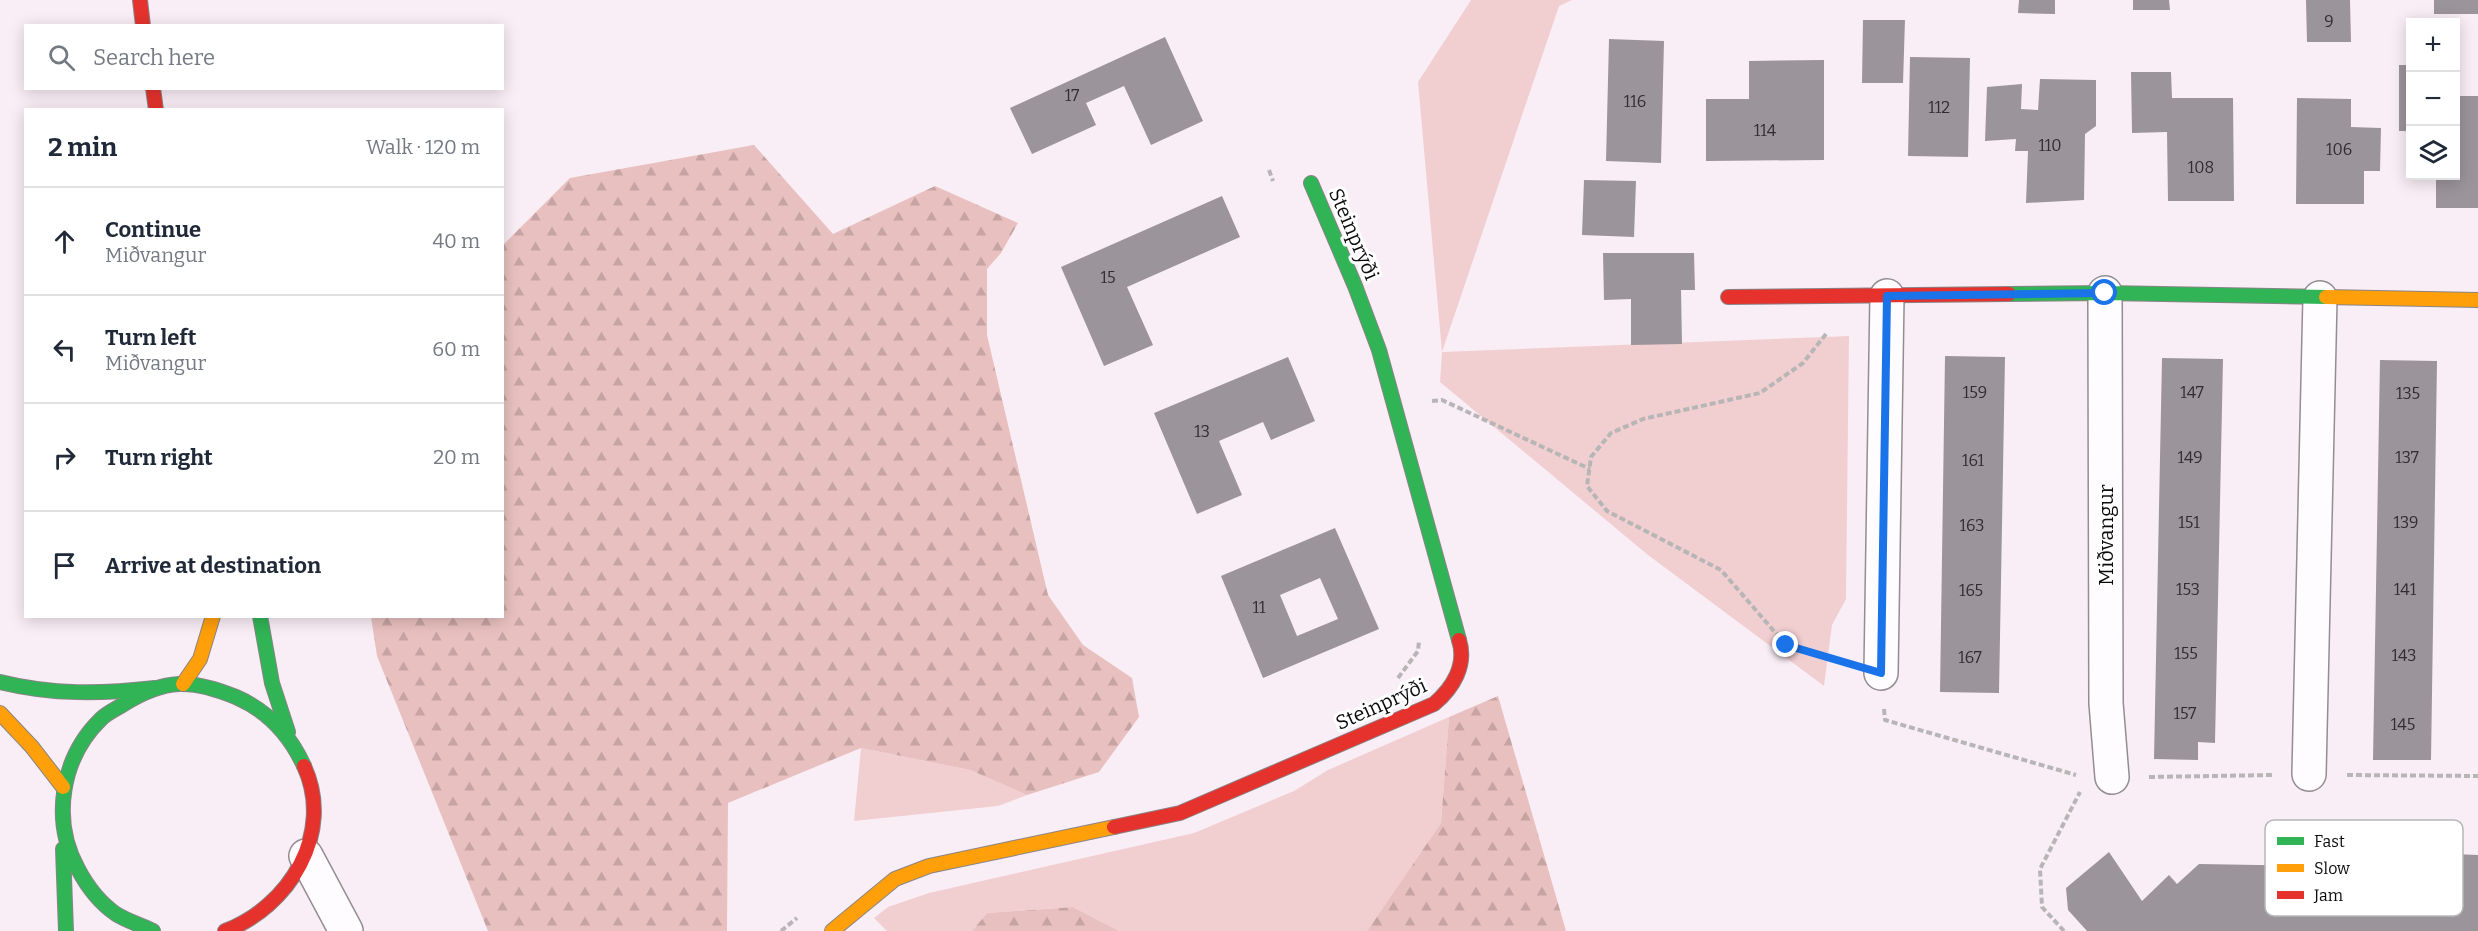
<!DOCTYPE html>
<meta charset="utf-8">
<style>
:root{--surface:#fff;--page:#f6f6f7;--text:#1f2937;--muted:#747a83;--line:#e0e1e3}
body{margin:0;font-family:Bitter,serif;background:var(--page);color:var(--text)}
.controls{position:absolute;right:18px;top:18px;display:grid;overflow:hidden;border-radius:0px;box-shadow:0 3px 15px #0003}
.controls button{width:54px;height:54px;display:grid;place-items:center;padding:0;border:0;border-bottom:2px solid var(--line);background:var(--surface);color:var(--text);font:30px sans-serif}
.stop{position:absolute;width:18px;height:18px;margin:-14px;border:4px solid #1a73e8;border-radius:50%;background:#fff}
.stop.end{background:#1a73e8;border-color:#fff;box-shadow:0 2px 6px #0008}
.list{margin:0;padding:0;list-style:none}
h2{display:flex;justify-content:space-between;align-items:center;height:78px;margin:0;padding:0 24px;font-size:26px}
h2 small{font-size:20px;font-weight:400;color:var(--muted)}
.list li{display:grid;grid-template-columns:39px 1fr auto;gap:18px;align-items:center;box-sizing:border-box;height:108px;padding:0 24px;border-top:2px solid var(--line)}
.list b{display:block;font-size:22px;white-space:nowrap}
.list p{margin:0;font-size:20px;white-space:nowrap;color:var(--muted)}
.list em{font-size:20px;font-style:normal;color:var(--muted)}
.icon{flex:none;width:33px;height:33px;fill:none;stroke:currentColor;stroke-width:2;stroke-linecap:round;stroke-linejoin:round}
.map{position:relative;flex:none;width:2478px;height:931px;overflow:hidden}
.search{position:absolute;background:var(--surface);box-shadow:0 3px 15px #0003;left:24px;top:24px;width:480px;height:66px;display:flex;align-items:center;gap:15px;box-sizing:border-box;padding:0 21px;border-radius:0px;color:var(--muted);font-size:22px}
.panel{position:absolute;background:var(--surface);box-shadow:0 3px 15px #0003;left:24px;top:108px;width:480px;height:510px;border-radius:0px}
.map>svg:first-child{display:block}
.grass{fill:#f1cfd1}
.forest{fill:url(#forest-firs)}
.building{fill:#9c949b;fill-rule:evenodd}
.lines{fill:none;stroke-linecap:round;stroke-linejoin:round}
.street-casing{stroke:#938d91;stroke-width:36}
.fast-casing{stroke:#898487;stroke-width:16}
.slow-casing{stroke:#898487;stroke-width:16}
.jam-casing{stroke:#898487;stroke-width:16}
.path{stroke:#b7b5b6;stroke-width:4;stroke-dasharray:6 3;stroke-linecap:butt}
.street{stroke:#fefcfe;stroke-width:33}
.fast{stroke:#30b455;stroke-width:14}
.slow{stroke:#ff9f0a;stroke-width:14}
.jam{stroke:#e5322d;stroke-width:14}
.route{stroke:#1a73e8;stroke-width:8}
.labels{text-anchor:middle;stroke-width:6;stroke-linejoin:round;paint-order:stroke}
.number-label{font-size:16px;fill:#2f2d2f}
.street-label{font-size:20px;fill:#0b0b0b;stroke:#fff}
.key{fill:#fff;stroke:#b6b6b6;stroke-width:1.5}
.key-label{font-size:16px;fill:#0b0b0b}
</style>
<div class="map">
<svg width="2478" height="931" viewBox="0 0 2478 931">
<defs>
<pattern id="forest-firs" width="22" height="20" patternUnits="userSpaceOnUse" patternTransform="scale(1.5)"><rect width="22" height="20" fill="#e8c0bf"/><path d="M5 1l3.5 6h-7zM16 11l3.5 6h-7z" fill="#c6a4a3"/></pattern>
</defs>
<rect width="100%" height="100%" fill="#faeef6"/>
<g class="grass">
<polygon points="1471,0 1572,0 1559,6 1442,352 1849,336 1846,599 1832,625 1824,686 1648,555 1440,382 1442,352 1418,82"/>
<polygon points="1449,717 1441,823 1367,931 1119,931 1073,907 987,913 972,931 887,931 874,918 888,907 929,893 1194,833 1294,791 1328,770"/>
<polygon points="861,748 970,770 1027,795 998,806 854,821"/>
</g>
<g class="forest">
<polygon points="754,145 833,234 935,186 1018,223 1001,253 987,269 987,335 1048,595 1083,645 1132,678 1139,717 1099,772 1027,795 970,770 861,748 728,803 727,931 488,931 377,656 371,617 502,616 503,245 570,178"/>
<polygon points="1498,696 1566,931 1367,931 1441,823 1449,717"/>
<polygon points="1073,907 1119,931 972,931 987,913"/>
</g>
<g class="building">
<polygon points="2019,0 2055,0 2055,14 2018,13"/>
<polygon points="2133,0 2169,0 2170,10 2133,10"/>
<polygon points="2306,0 2350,0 2351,42 2307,42"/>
<rect x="2434" y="0" width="44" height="14"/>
<polygon points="1863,20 1905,20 1903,83 1862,83"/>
<polygon points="1165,37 1203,121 1151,145 1124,86 1086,103 1096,125 1032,154 1010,108"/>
<polygon points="1609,39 1664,41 1661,163 1606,161"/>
<polygon points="1910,57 1970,58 1968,157 1908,156"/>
<polygon points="1824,60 1824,160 1706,161 1706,99 1749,99 1749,61"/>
<rect x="2399" y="65" width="11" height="66"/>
<polygon points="2131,72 2171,72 2172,98 2233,98 2234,201 2168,201 2167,132 2132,133"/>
<polygon points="2040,79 2096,80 2096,126 2085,134 2084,200 2026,203 2028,151 2015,151 2016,139 1985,141 1987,87 2022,84 2021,109 2038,110"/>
<polygon points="2456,96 2478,96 2478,208 2436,208 2436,176 2456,176"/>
<polygon points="2297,98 2351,99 2351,127 2381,128 2380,171 2364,171 2364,204 2296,204"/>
<polygon points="1584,180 1636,181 1634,237 1582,235"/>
<polygon points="1222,196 1240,237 1127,287 1153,345 1104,366 1061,267"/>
<polygon points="1603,253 1694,253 1695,290 1681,290 1682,344 1631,345 1631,299 1604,300"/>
<polygon points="1945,356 2005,357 1999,693 1940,692"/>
<polygon points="1288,357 1315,421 1271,440 1263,422 1219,441 1242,495 1197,514 1154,413"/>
<polygon points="2162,358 2223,359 2215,743 2198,742 2198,760 2154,759"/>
<polygon points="2380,360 2437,361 2431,760 2373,760"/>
<path d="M1335,528l44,101 -116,49 -42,-102zM1320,578l18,41 -41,17 -17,-41z"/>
<polygon points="2383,851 2478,855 2478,931 2087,931 2068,910 2066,888 2109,852 2142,901 2169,875 2177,884 2199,864 2382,867"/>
</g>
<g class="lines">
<g class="street-casing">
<g id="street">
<polyline points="2105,293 2106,703 2112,777"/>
<polyline points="1881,673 1887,296"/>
<polyline points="2309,774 2320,298"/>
<polyline points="306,856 346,931"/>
</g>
</g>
<g class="fast-casing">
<g id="fast">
<polyline points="1311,183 1355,286 1379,350 1459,640"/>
<polyline points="2009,294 2105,293 2326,297"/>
<polyline points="260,616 272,683 288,732"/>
<path d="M0,682c52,13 102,12 155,6"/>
<polyline points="63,849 66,931"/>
<path d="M153,931c-12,-6 -26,-10 -37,-17 -16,-11 -29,-28 -38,-45 -27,-49 -17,-111 23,-150 6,-6 15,-10 23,-15 16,-10 35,-19 55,-20 19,-1 40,6 57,13 32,14 54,38 68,69"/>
</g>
</g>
<g class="slow-casing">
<g id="slow">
<polyline points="2326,297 2478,300"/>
<polyline points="183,684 200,659 213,616"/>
<polyline points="0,713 32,747 63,787"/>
<polyline points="832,931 895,879 929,866 1114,827"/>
</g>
</g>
<g class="jam-casing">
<g id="jam">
<polyline points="140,0 143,26"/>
<polyline points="153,88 156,110"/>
<polyline points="1728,297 2009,294"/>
<path d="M1114,827l66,-14 254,-109c19,-16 33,-39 25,-64"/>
<path d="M225,931c64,-24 110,-98 79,-165"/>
</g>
</g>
<g class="path">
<polyline points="1269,170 1273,181"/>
<polyline points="1826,334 1803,363 1760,393 1643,419 1611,433 1591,457 1587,486 1607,511 1721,570 1786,645 1845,662"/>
<polyline points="1432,401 1442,400 1590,469"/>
<polyline points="1398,678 1418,651 1419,641"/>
<polyline points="1884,709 1885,720 2076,775"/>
<polyline points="2347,775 2478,776"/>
<polyline points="2149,777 2273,775"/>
<polyline points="781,931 797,918"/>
<polyline points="2064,931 2042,907 2040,869 2080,792"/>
</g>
<use href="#street" class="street"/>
<use href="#fast" class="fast"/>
<use href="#slow" class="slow"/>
<use href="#jam" class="jam"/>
</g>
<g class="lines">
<polyline class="route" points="1786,645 1881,673 1887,296 2105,293"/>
</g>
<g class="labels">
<g class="number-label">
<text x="2329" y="27">9</text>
<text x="1072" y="101">17</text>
<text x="1635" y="107">116</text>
<text x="1939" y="113">112</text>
<text x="1765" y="136">114</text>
<text x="2050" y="151">110</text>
<text x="2339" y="155">106</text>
<text x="2201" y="173">108</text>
<text x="1108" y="283">15</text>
<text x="1975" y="398">159</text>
<text x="2192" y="398">147</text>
<text x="2408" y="399">135</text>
<text x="1202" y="437">13</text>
<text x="2190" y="463">149</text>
<text x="2407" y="463">137</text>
<text x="1973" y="466">161</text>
<text x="2189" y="528">151</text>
<text x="2406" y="528">139</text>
<text x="1972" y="531">163</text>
<text x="2188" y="595">153</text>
<text x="2405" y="595">141</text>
<text x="1971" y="596">165</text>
<text x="1259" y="613">11</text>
<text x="2186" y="659">155</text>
<text x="2404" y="661">143</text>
<text x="1970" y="663">167</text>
<text x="2185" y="719">157</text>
<text x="2403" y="730">145</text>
</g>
<g class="street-label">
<text transform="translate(1354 234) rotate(67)" y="7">Steinprýði</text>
<text transform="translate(2106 535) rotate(-90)" y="7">Miðvangur</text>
<text transform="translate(1381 704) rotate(-24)" y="7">Steinprýði</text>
</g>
</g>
<rect x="2265" y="820" width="198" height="96" rx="9" class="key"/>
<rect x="2277" y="837" width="27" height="8" fill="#30b455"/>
<rect x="2277" y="864" width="27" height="8" fill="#ff9f0a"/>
<rect x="2277" y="891" width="27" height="8" fill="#e5322d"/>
<g class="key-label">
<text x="2314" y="847">Fast</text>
<text x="2314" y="874">Slow</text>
<text x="2314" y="901">Jam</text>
</g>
</svg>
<div class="controls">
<button>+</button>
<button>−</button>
<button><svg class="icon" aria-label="layers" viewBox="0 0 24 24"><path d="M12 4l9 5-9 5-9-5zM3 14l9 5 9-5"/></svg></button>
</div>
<div class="stop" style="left:2105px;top:293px"></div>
<div class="stop end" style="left:1786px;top:645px"></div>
<div class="search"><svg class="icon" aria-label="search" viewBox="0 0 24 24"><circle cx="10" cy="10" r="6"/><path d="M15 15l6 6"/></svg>Search here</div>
<section class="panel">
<h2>2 min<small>Walk · 120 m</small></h2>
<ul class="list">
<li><svg class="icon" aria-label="ahead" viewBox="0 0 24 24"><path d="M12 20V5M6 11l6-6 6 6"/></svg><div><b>Continue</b><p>Miðvangur</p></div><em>40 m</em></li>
<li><svg class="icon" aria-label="left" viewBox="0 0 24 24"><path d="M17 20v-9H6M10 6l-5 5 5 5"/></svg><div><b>Turn left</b><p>Miðvangur</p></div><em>60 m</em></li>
<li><svg class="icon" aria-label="right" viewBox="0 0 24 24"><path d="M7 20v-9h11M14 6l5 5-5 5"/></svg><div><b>Turn right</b></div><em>20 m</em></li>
<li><svg class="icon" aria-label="arrive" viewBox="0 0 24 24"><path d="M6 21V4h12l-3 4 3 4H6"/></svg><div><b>Arrive at destination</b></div></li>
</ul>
</section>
</div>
